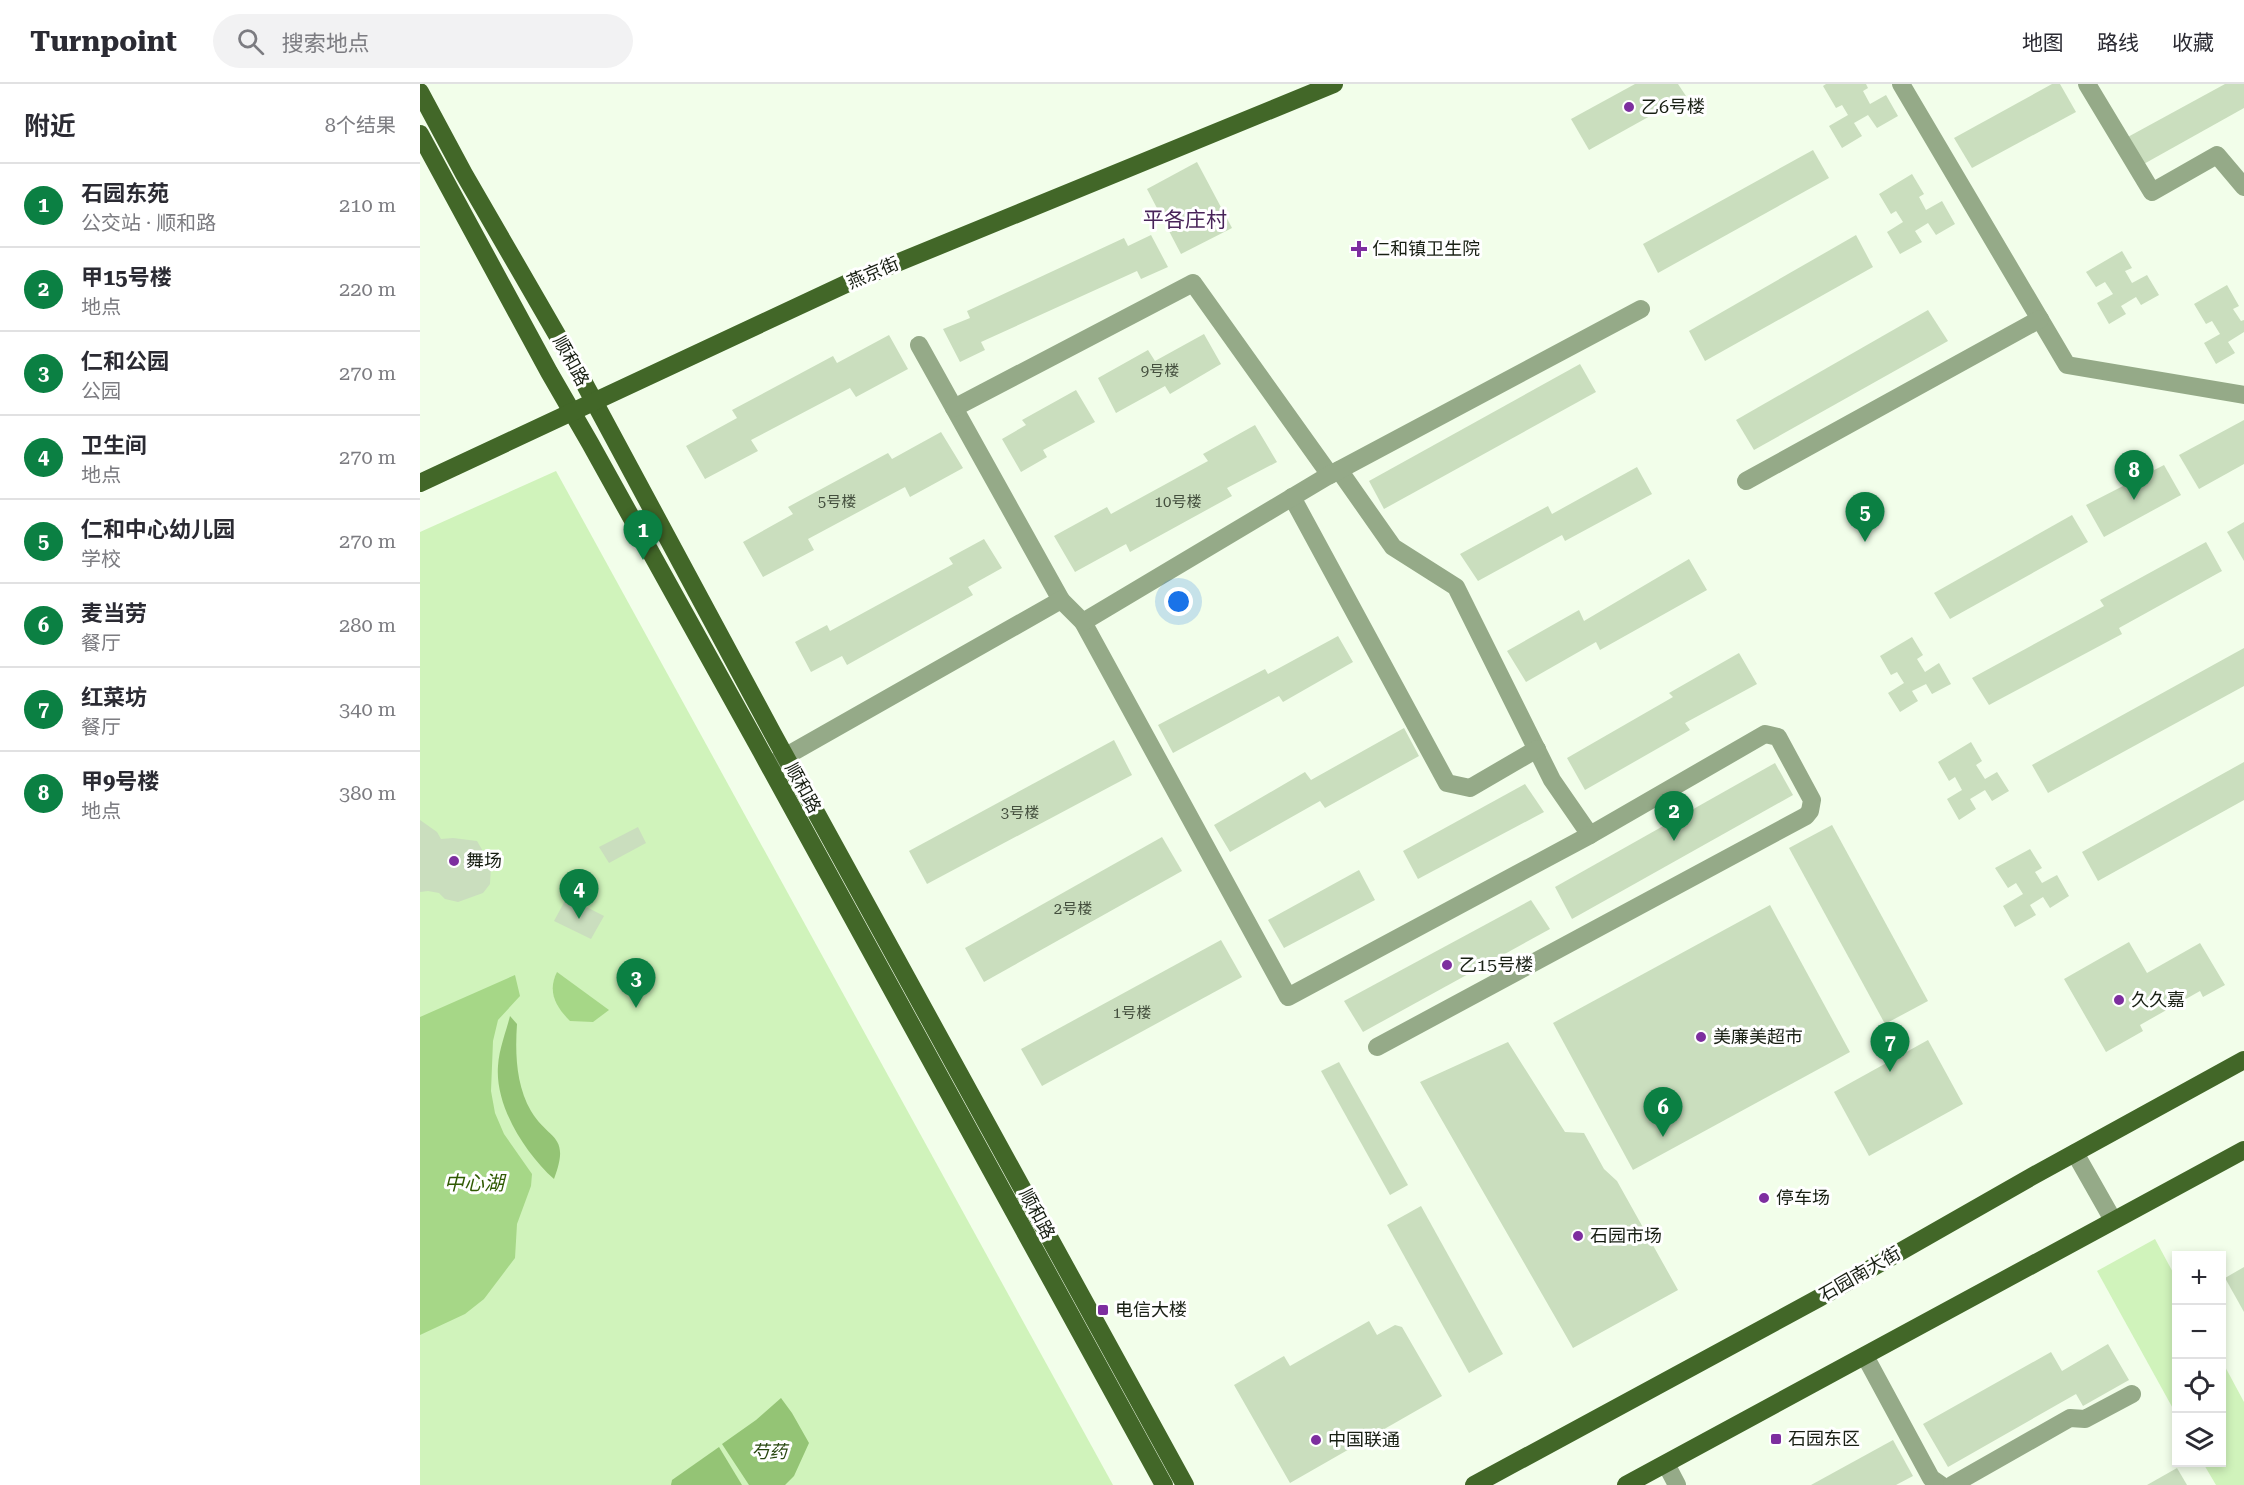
<!DOCTYPE html>
<html lang="zh">
<meta charset="utf-8">
<style>
:root{--surface:#fff;--page:#f2f2f3;--text:#2b2b33;--muted:#7c7c81;--line:#e1e1e2;--accent:#0b8043}
body{margin:0;font-family:"Roboto Serif","Noto Sans SC",serif;background:var(--page);color:var(--text)}
.controls{position:absolute;right:18px;bottom:18px;display:grid;overflow:hidden;border-radius:0px;box-shadow:0 3px 9px #0003}
.controls button{width:54px;height:54px;display:grid;place-items:center;padding:0;border:0;border-bottom:2px solid var(--line);background:var(--surface);color:var(--text);font:30px sans-serif}
.you{position:absolute;left:759px;top:518px;width:21px;height:21px;margin:-15px;border:4px solid #fff;border-radius:50%;background:#1a73e8;box-shadow:0 0 0 9px #1a73e833}
.badge{display:grid;place-items:center;width:39px;height:39px;border-radius:50%;background:var(--accent);color:#fff;font-size:20px;font-weight:700}
.pin{position:absolute;translate:-50% -50px;filter:drop-shadow(0 2px 3px #0008)}
.pin::after{content:'';position:absolute;top:32px;width:21px;height:18px;background:inherit;clip-path:polygon(0 0,100% 0,50% 100%)}
.list{margin:0;padding:0;list-style:none}
h2{display:flex;justify-content:space-between;align-items:center;height:78px;margin:0;padding:0 24px;font-size:26px}
h2 small{font-size:20px;font-weight:400;color:var(--muted)}
.list li{display:grid;grid-template-columns:39px 1fr auto;gap:18px;align-items:center;box-sizing:border-box;height:84px;padding:0 24px;border-top:2px solid var(--line)}
.list b{display:block;font-size:22px;white-space:nowrap}
.list p{margin:0;font-size:20px;white-space:nowrap;color:var(--muted)}
.list em{font-size:20px;font-style:normal;color:var(--muted)}
.icon{flex:none;width:33px;height:33px;fill:none;stroke:currentColor;stroke-width:2;stroke-linecap:round;stroke-linejoin:round}
.map{position:relative;flex:none;width:1824px;height:1401px;overflow:hidden}
header{display:flex;align-items:center;gap:36px;box-sizing:border-box;height:84px;padding:0 30px;background:var(--surface);border-bottom:2px solid var(--line)}
header strong{font-size:28px}
nav{display:flex;gap:33px;margin-inline-start:auto;font-size:21px}
.search{width:420px;height:54px;background:var(--page);display:flex;align-items:center;gap:15px;box-sizing:border-box;padding:0 21px;border-radius:33px;color:var(--muted);font-size:22px}
main{display:flex}
aside{flex:1;background:var(--surface)}
.map>svg:first-child{display:block}
.green{fill:#d0f3bb}
.forest{fill:#94c475}
.water{fill:#a6d787}
.building{fill:#cadebe}
.lines{fill:none;stroke-linecap:round;stroke-linejoin:round}
.minor{stroke:#95aa88;stroke-width:18}
.major{stroke:#426728;stroke-width:18}
.poi-dot{fill:#7d2e9f;stroke:#fff;stroke-width:2}
.labels{text-anchor:middle;stroke-width:6;stroke-linejoin:round;paint-order:stroke}
.number-label{font-size:15px;fill:#444f3e}
.poi-label{font-size:18px;fill:#181f13;stroke:#fff;text-anchor:start}
.street-label{font-size:18px;fill:#181f13;stroke:#fff}
.park-label{font-size:18px;font-style:italic;fill:#28470f;stroke:#fff}
.water-label{font-size:20px;font-style:italic;fill:#305a03;stroke:#fff}
.quarter-label{font-size:21px;fill:#482359;stroke:#fff}
</style>
<header>
<strong>Turnpoint</strong>
<div class="search"><svg class="icon" aria-label="search" viewBox="0 0 24 24"><circle cx="10" cy="10" r="6"/><path d="M15 15l6 6"/></svg>搜索地点</div>
<nav><a>地图</a><a>路线</a><a>收藏</a></nav>
</header>
<main>
<aside>
<h2>附近<small>8个结果</small></h2>
<ul class="list">
<li><span class="badge">1</span><div><b>石园东苑</b><p>公交站 · 顺和路</p></div><em>210 m</em></li>
<li><span class="badge">2</span><div><b>甲15号楼</b><p>地点</p></div><em>220 m</em></li>
<li><span class="badge">3</span><div><b>仁和公园</b><p>公园</p></div><em>270 m</em></li>
<li><span class="badge">4</span><div><b>卫生间</b><p>地点</p></div><em>270 m</em></li>
<li><span class="badge">5</span><div><b>仁和中心幼儿园</b><p>学校</p></div><em>270 m</em></li>
<li><span class="badge">6</span><div><b>麦当劳</b><p>餐厅</p></div><em>280 m</em></li>
<li><span class="badge">7</span><div><b>红菜坊</b><p>餐厅</p></div><em>340 m</em></li>
<li><span class="badge">8</span><div><b>甲9号楼</b><p>地点</p></div><em>380 m</em></li>
</ul>
</aside>
<div class="map">
<svg width="1824" height="1401" viewBox="0 0 1824 1401">
<rect width="100%" height="100%" fill="#f2feea"/>
<g class="green">
<polygon points="136,387 693,1401 0,1401 0,448"/>
<polygon points="1735,1155 1756,1194 1756,1330 1677,1187"/>
<polygon points="1802,1277 1824,1318 1824,1401 1796,1401 1783,1379 1802,1378"/>
</g>
<g class="forest">
<path d="M90,932l7,8c-2,29 -1,61 14,87 18,30 40,23 23,68 -29,-26 -59,-73 -56,-113 1,-17 8,-34 12,-50z"/>
<polygon points="361,1314 372,1329 389,1359 374,1392 365,1401 329,1401 302,1360 336,1336"/>
<polygon points="299,1363 322,1401 251,1401 252,1396"/>
</g>
<g class="water">
<path d="M137,888l52,38 -16,12 -23,-1c-14,-14 -23,-29 -13,-49z"/>
<polygon points="95,891 100,912 78,936 73,957 71,1007 75,1029 84,1050 112,1090 111,1102 97,1140 95,1174 64,1215 45,1230 0,1251 0,933"/>
</g>
<g class="building">
<polygon points="1215,0 1258,0 1266,12 1169,66 1151,35"/>
<polygon points="1406,0 1446,0 1448,4 1443,7 1450,20 1466,11 1478,32 1457,44 1448,31 1434,39 1442,52 1422,64 1409,42 1428,31 1422,21 1416,24 1403,2"/>
<polygon points="1632,0 1640,0 1656,28 1552,84 1534,54"/>
<polygon points="1805,0 1824,0 1824,24 1722,81 1706,54"/>
<polygon points="1393,66 1409,94 1238,189 1223,160"/>
<polygon points="777,78 812,144 761,170 727,105"/>
<polygon points="1492,90 1504,110 1499,113 1506,126 1522,117 1535,140 1516,151 1508,139 1495,147 1502,158 1480,170 1467,148 1483,138 1476,127 1471,130 1459,110"/>
<polygon points="731,151 748,183 721,195 717,187 561,258 565,266 540,278 523,245 550,234 547,227 704,154 708,162"/>
<polygon points="1436,151 1453,183 1285,277 1269,247"/>
<polygon points="1702,167 1712,184 1705,187 1712,199 1727,191 1739,211 1721,221 1716,213 1701,222 1706,230 1689,240 1677,219 1693,210 1685,198 1676,203 1666,188"/>
<polygon points="1807,201 1819,222 1813,225 1821,237 1824,236 1824,248 1808,258 1815,269 1796,280 1784,259 1800,250 1792,237 1786,240 1774,220"/>
<polygon points="1508,226 1528,257 1334,366 1316,336"/>
<polygon points="784,250 801,280 750,310 745,302 696,329 678,294 728,266 735,277"/>
<polygon points="469,251 488,285 436,313 430,304 331,356 338,367 285,395 266,362 317,334 312,326 413,272 417,279"/>
<polygon points="1160,280 1176,308 964,425 949,397"/>
<polygon points="656,306 675,338 623,366 627,373 601,388 582,355 606,341 602,336"/>
<polygon points="1824,336 1824,380 1779,405 1759,371"/>
<polygon points="835,341 857,378 807,404 812,412 710,468 706,460 655,488 634,452 687,423 691,430 788,377 783,370"/>
<polygon points="521,348 543,384 490,413 485,403 388,455 394,466 343,493 323,458 373,430 368,423 468,369 472,375"/>
<polygon points="1744,381 1761,411 1684,453 1666,421"/>
<polygon points="1217,383 1232,410 1145,457 1142,451 1058,497 1040,470 1128,422 1132,430"/>
<polygon points="1652,431 1668,458 1530,535 1514,509"/>
<polygon points="1824,438 1824,477 1807,448"/>
<polygon points="564,455 582,484 548,503 553,511 427,581 422,572 391,588 375,558 407,541 410,547 533,480 529,474"/>
<polygon points="1786,458 1802,487 1699,544 1702,550 1569,621 1552,594 1684,522 1680,516"/>
<polygon points="1269,475 1287,506 1180,566 1176,558 1106,598 1087,567 1159,526 1164,537"/>
<polygon points="918,552 933,578 863,618 859,612 753,669 738,641 845,585 848,590"/>
<polygon points="1492,553 1503,571 1497,575 1505,588 1519,579 1531,600 1512,610 1506,600 1492,607 1498,617 1480,628 1468,609 1484,599 1477,588 1471,591 1460,572"/>
<polygon points="1824,564 1824,602 1628,709 1612,681"/>
<polygon points="1319,569 1337,600 1265,639 1270,646 1165,706 1147,674 1253,613 1249,609"/>
<polygon points="984,644 999,672 905,724 900,717 810,768 794,741 885,688 891,696"/>
<polygon points="694,656 712,691 507,800 489,767"/>
<polygon points="1551,658 1562,677 1556,681 1565,695 1577,688 1589,707 1572,717 1565,706 1550,715 1556,725 1539,736 1527,715 1542,706 1535,693 1529,697 1518,678"/>
<polygon points="1824,678 1824,716 1678,797 1662,768"/>
<polygon points="1355,679 1373,711 1152,835 1135,803"/>
<polygon points="1105,700 1124,728 998,795 983,767"/>
<polygon points="0,736 17,748 21,755 33,754 57,757 71,781 70,800 63,809 38,818 25,815 19,809 8,807 0,808"/>
<polygon points="1412,741 1508,917 1465,940 1369,764"/>
<polygon points="218,743 226,759 189,779 179,763"/>
<polygon points="742,753 762,787 564,898 545,864"/>
<polygon points="1610,765 1622,784 1615,788 1622,799 1637,791 1649,812 1630,824 1623,813 1610,821 1616,831 1595,843 1583,822 1603,810 1596,799 1588,804 1575,784"/>
<polygon points="939,786 955,816 864,864 848,836"/>
<polygon points="147,813 184,832 171,855 134,837"/>
<polygon points="1111,816 1130,845 943,948 924,917"/>
<polygon points="1350,821 1430,968 1213,1086 1133,939"/>
<polygon points="801,856 822,893 622,1002 601,965"/>
<polygon points="1709,858 1727,889 1780,859 1805,901 1783,913 1780,907 1720,941 1723,947 1686,968 1644,895"/>
<polygon points="1508,956 1543,1020 1449,1072 1414,1008"/>
<polygon points="1088,958 1145,1048 1164,1049 1184,1085 1197,1097 1258,1206 1153,1264 1000,998"/>
<polygon points="919,978 988,1101 970,1111 901,987"/>
<polygon points="1001,1122 1083,1270 1049,1289 967,1141"/>
<polygon points="1824,1183 1824,1228 1805,1194"/>
<polygon points="949,1237 957,1251 975,1241 982,1243 1022,1312 870,1399 814,1301 864,1272 870,1282"/>
<polygon points="1688,1260 1709,1296 1663,1322 1656,1310 1528,1383 1503,1340 1631,1268 1642,1287"/>
<polygon points="1473,1356 1493,1392 1476,1401 1391,1401"/>
<polygon points="1757,1384 1767,1401 1727,1401"/>
</g>
<g class="lines">
<g class="minor">
<polyline points="1481,0 1647,281 1824,311"/>
<polyline points="1667,0 1732,108 1797,71 1824,103"/>
<polyline points="499,261 641,516"/>
<polyline points="534,324 773,199 910,391"/>
<polyline points="919,386 973,463 1036,503 1132,696 1170,751 1345,650 1358,653 1392,716 1390,727 1386,732 957,963"/>
<polyline points="1326,397 1620,235"/>
<polyline points="872,413 1027,699 1050,704 1117,665"/>
<polyline points="663,538 868,913 1170,751"/>
<polyline points="352,680 641,516 663,538 906,393 1221,225"/>
<polyline points="1655,1069 1693,1136"/>
<polyline points="1445,1272 1511,1394 1521,1401"/>
<polyline points="1246,1380 1257,1401"/>
<polyline points="1532,1401 1650,1334 1665,1335 1712,1310"/>
</g>
<g class="major">
<polyline points="0,8 44,90 155,282 353,650 765,1401"/>
<polyline points="0,50 129,288 170,359 341,667 744,1401"/>
<polyline points="0,399 428,199 914,0"/>
<polyline points="1054,1401 1399,1214 1611,1093 1824,976"/>
<polyline points="1206,1401 1824,1066"/>
</g>
</g>
<g class="poi-dot">
<circle cx="1209" cy="23" r="6"/>
<path d="M936 156h6v6h6v6h-6v6h-6v-6h-6v-6h6z"/>
<circle cx="34" cy="777" r="6"/>
<circle cx="1027" cy="881" r="6"/>
<circle cx="1699" cy="916" r="6"/>
<circle cx="1281" cy="953" r="6"/>
<circle cx="1344" cy="1114" r="6"/>
<circle cx="1158" cy="1152" r="6"/>
<rect x="677" y="1220" width="12" height="12" rx="3"/>
<rect x="1350" y="1349" width="12" height="12" rx="3"/>
<circle cx="896" cy="1356" r="6"/>
</g>
<g class="labels">
<g class="number-label">
<text x="740" y="292">9号楼</text>
<text x="417" y="423">5号楼</text>
<text x="758" y="423">10号楼</text>
<text x="600" y="734">3号楼</text>
<text x="653" y="830">2号楼</text>
<text x="712" y="934">1号楼</text>
</g>
<g class="poi-label">
<text x="1221" y="29">乙6号楼</text>
<text x="952" y="171">仁和镇卫生院</text>
<text x="46" y="783">舞场</text>
<text x="1039" y="887">乙15号楼</text>
<text x="1711" y="922">久久嘉</text>
<text x="1293" y="959">美廉美超市</text>
<text x="1356" y="1120">停车场</text>
<text x="1170" y="1158">石园市场</text>
<text x="695" y="1232">电信大楼</text>
<text x="1368" y="1361">石园东区</text>
<text x="908" y="1362">中国联通</text>
</g>
<g class="street-label">
<text transform="translate(453 189) rotate(-23)" y="6">燕京街</text>
<text transform="translate(151 277) rotate(61)" y="6">顺和路</text>
<text transform="translate(383 704) rotate(61)" y="6">顺和路</text>
<text transform="translate(617 1130) rotate(62)" y="6">顺和路</text>
<text transform="translate(1440 1190) rotate(-30)" y="6">石园南大街</text>
</g>
<g class="park-label">
<text x="349" y="1374">芍药</text>
</g>
<g class="water-label">
<text x="54" y="1106">中心湖</text>
</g>
<g class="quarter-label">
<text x="765" y="143">平各庄村</text>
</g>
</g>
</svg>
<div class="controls">
<button>+</button>
<button>−</button>
<button><svg class="icon" aria-label="locate" viewBox="0 0 24 24"><circle cx="12" cy="12" r="6"/><path d="M12 2v4M12 18v4M2 12h4M18 12h4"/></svg></button>
<button><svg class="icon" aria-label="layers" viewBox="0 0 24 24"><path d="M12 4l9 5-9 5-9-5zM3 14l9 5 9-5"/></svg></button>
</div>
<div class="you"></div>
<div class="pin badge" style="left:223px;top:476px">1</div>
<div class="pin badge" style="left:1254px;top:757px">2</div>
<div class="pin badge" style="left:216px;top:924px">3</div>
<div class="pin badge" style="left:159px;top:835px">4</div>
<div class="pin badge" style="left:1445px;top:458px">5</div>
<div class="pin badge" style="left:1243px;top:1053px">6</div>
<div class="pin badge" style="left:1470px;top:988px">7</div>
<div class="pin badge" style="left:1714px;top:416px">8</div>
</div>
</main>
